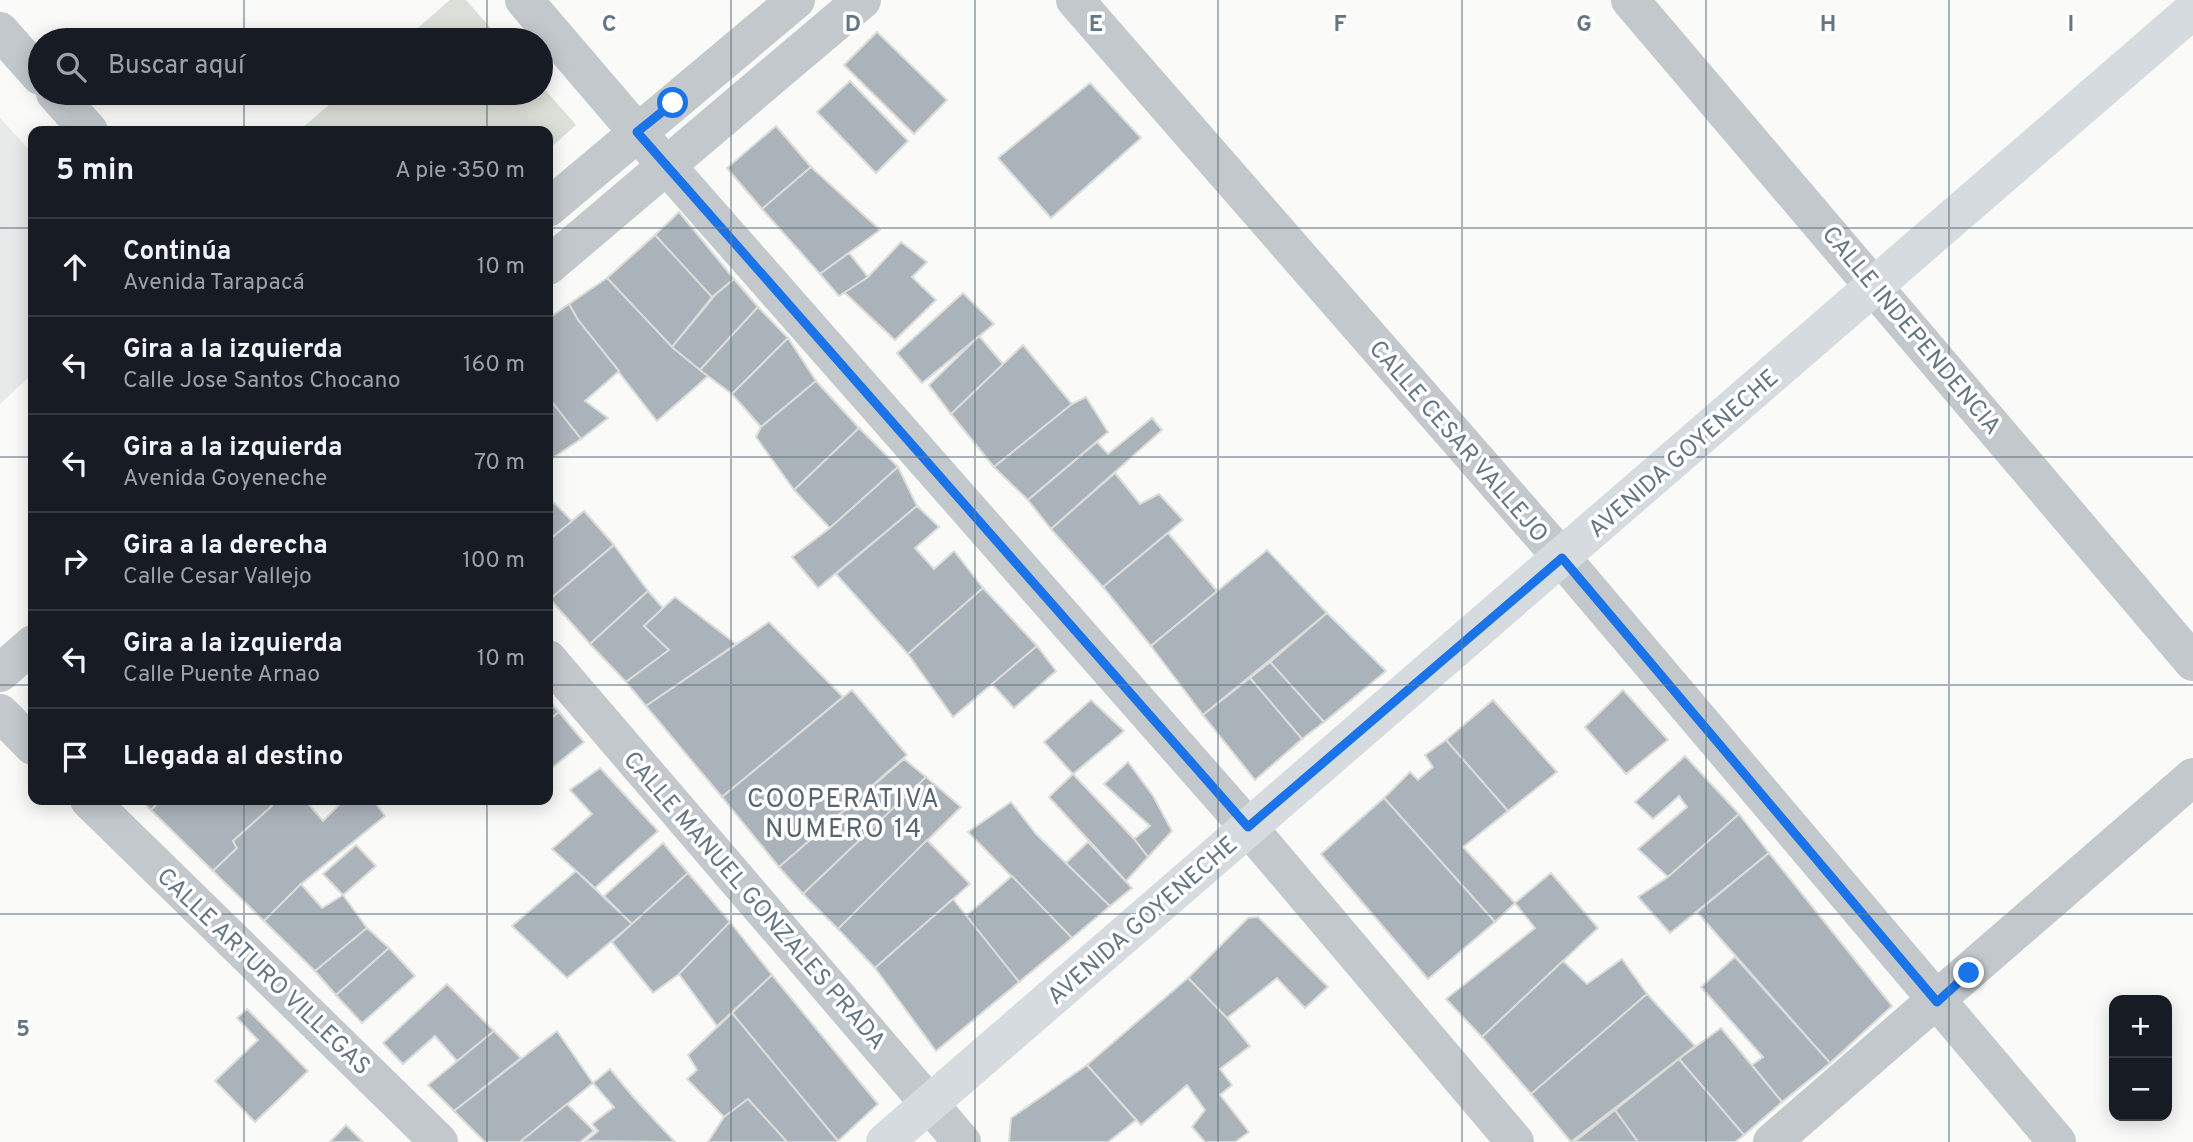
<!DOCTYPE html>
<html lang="es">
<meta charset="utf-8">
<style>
:root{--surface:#171b24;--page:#20242c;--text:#f1f3f6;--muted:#9ea1a6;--line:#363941}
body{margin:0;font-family:Overpass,sans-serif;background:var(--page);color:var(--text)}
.controls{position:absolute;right:21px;bottom:21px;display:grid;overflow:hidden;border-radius:14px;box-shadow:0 4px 18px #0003}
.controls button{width:63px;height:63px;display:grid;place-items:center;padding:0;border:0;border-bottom:2px solid var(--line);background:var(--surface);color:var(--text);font:35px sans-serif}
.stop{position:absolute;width:21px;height:21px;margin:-16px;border:5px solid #1a73e8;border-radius:50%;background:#fff}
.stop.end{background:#1a73e8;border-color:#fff;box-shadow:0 2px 7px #0008}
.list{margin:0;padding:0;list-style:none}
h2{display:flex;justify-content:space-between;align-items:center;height:91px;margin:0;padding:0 28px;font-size:30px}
h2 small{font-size:23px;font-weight:400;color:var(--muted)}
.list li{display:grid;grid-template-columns:46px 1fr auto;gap:21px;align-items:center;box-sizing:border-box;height:98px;padding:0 28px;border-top:2px solid var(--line)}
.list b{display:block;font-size:26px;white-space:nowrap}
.list p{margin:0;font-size:23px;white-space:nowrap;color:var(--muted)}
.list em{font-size:23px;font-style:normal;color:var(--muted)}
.icon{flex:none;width:38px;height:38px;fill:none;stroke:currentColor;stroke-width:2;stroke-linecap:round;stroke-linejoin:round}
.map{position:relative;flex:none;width:2193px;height:1142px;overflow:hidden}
.search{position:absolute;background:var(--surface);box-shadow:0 4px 18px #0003;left:28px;top:28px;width:525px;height:77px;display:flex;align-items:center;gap:18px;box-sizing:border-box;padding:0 24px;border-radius:38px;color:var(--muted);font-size:26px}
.panel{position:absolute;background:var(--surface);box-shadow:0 4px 18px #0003;left:28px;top:126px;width:525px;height:679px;border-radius:14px}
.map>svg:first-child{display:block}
.built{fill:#e8e9e9}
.green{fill:#dadfd7}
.building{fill:#aab3b9;stroke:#dcdcda;stroke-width:2}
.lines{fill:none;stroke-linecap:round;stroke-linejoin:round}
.minor{stroke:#c3c8cc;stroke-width:38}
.major{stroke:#d6dbdf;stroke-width:38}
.route{stroke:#1a73e8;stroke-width:9}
.grid{fill:none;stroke:#657683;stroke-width:2;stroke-opacity:0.55}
.labels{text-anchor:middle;stroke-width:7;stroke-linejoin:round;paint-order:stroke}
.street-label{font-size:24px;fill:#657683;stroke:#fff}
.neighbourhood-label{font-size:26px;letter-spacing:2px;fill:#57646e;stroke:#fff}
.grid-label{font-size:23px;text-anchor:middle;font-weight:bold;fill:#657683;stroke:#fff;stroke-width:7;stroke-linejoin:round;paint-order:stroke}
</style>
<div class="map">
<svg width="2193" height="1142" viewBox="0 0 2193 1142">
<rect width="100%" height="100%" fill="#fafaf8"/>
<polygon class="built" points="0,118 33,154 33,373 0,404"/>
<g class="green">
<polygon points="450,0 466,0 501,40 404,40"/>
<polygon points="541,85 576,125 548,150 548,131 305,131 302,128 343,93 541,93"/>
</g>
<g class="building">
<polygon points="877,32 947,100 914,134 844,65"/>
<polygon points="850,81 908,141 876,173 817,112"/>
<polygon points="1090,83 1141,138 1051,218 998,158"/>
<polygon points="776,126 811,167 762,209 727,168"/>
<polygon points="811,167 880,230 820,274 762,209"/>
<polygon points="679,212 734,279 712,297 655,235"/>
<polygon points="655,235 712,297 672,347 607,278"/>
<polygon points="901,242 927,262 912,277 936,300 895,340 844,292 868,277"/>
<polygon points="849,253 868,277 839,296 820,274"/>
<polygon points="607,278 672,347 708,376 657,421 578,320 569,304"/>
<polygon points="734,279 758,307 700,370 672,347 715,295"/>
<polygon points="963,293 994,324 922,383 897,353"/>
<polygon points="569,304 578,320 619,371 585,401 608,418 581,439 548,397 548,319"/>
<polygon points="758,307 788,338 732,394 700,370"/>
<polygon points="979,336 1003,364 951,414 929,385"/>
<polygon points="788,338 816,381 761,427 732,394"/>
<polygon points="1023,345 1072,404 994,467 951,414"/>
<polygon points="816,381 859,428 794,490 756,437 761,427"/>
<polygon points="548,397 581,439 548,461"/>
<polygon points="1086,397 1108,432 1028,500 994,467 1072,404"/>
<polygon points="1152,418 1162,430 1051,529 1028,500 1097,442 1108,454"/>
<polygon points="859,428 898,467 830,528 794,490"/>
<polygon points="898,467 917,506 818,588 792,557 830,528"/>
<polygon points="1115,473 1140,504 1159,494 1183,520 1103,587 1051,529"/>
<polygon points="548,497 572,521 548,541"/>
<polygon points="917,506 939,527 915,548 934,569 954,551 983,588 908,654 836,574"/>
<polygon points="584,511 614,545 550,599 548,595 548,541"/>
<polygon points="1168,533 1217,591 1151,646 1103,587"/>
<polygon points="614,545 648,591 590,644 550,599"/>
<polygon points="1267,550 1327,613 1203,715 1151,646"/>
<polygon points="983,588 1037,646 953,717 908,654"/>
<polygon points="648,591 663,608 644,626 669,650 626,682 590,644"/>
<polygon points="675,597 736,644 646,706 626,682 669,650 644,626"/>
<polygon points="1327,613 1386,671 1324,722 1270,662"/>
<polygon points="769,622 843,697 722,797 646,706"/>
<polygon points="1037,646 1056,671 1014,708 992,684"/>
<polygon points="1270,662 1324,722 1302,739 1250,678"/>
<polygon points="1250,678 1302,739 1255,780 1203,715"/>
<polygon points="852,690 907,755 779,867 722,797"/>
<polygon points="1623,690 1668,740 1626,774 1585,727"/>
<polygon points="548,700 559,712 548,721"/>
<polygon points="1091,700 1124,731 1073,774 1044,742"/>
<polygon points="1493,700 1557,772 1508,811 1446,740"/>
<polygon points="559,712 584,742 548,771 548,721"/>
<polygon points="1446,740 1508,811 1463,847 1515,903 1495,922 1384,798 1410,772 1418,780 1433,767 1425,755"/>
<polygon points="1685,756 1739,814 1668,877 1638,849 1687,807 1679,796 1653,819 1635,802"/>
<polygon points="904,759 926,777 803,894 779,867"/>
<polygon points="1128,762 1153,796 1172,831 1148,857 1134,839 1150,826 1104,784"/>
<polygon points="600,768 658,831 595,888 552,849 592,814 570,790"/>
<polygon points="1073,774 1134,839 1148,857 1126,881 1049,797"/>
<polygon points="926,777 961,807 838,929 803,894"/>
<polygon points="1384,798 1495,922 1428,979 1321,854"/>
<polygon points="141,800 161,800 151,810"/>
<polygon points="161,800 266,800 272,806 233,841 237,848 213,871 151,810"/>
<polygon points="266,800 305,800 323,821 344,800 373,800 385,816 301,884 264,921 213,871 237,848 233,841 272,806"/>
<polygon points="1011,802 1036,834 1110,906 1072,938 968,832"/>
<polygon points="1739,814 1769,853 1670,933 1638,897 1668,877"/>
<polygon points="927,840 970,884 875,968 838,929"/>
<polygon points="1088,842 1132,888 1110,906 1066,863"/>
<polygon points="663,843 688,873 632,924 604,896"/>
<polygon points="356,845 376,866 343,895 323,874"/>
<polygon points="1769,853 1892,1006 1830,1063 1697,912"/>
<polygon points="576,871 632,924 567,978 512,926"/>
<polygon points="688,873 730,922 679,974 653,993 612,942"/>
<polygon points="1551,873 1598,928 1482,1037 1446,999 1535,928 1515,903"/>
<polygon points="1012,876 1072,938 1019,982 966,916"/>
<polygon points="301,884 322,908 343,895 367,928 315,971 264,921"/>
<polygon points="953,899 1019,982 936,1051 875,968"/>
<polygon points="1258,917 1328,987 1305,1008 1277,978 1227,1018 1188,978 1248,918"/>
<polygon points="730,922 772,975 717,1026 679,974"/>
<polygon points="367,928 389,948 336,995 315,971"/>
<polygon points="389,948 415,976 362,1023 336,995"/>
<polygon points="1735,957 1830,1063 1782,1102 1752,1065 1763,1057 1701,987"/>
<polygon points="1622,959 1647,994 1531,1094 1482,1037 1563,961 1587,984"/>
<polygon points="772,975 878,1104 838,1141 732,1013"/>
<polygon points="1188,978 1227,1018 1250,1046 1220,1069 1232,1085 1220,1095 1249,1132 1235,1142 1205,1142 1192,1127 1205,1110 1187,1085 1141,1125 1087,1065"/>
<polygon points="447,984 494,1031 457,1061 435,1036 403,1064 383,1043"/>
<polygon points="1647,994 1695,1046 1571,1142 1531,1094"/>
<polygon points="247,1009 308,1071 255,1122 215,1081 258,1040 237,1018"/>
<polygon points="732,1013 838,1141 837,1142 787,1142 748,1099 724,1117 687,1079 697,1070 688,1055"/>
<polygon points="1721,1028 1782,1102 1744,1135 1679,1059"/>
<polygon points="494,1031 521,1058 454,1111 428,1085"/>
<polygon points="557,1031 593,1083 520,1142 485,1142 454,1111"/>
<polygon points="1679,1059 1744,1135 1735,1142 1638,1142 1615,1110"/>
<polygon points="1087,1065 1136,1120 1108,1142 1009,1142 1011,1118"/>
<polygon points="610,1069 634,1098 675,1142 586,1141 598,1131 592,1124 614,1107 593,1083"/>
<polygon points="748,1099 787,1142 708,1142 724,1117"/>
<polygon points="567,1104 594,1131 580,1142 520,1142"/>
<polygon points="1615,1110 1638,1142 1574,1142"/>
<polygon points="346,1125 363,1142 330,1142"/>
</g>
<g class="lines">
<g class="minor">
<polyline points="524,0 637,132 1248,827 1515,1142"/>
<polyline points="1075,0 1562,558 2057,1142"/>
<polyline points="1630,0 2193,662"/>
<polyline points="0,31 40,76"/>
<polyline points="55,93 89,131"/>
<polyline points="548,208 796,0"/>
<polyline points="548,266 862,0"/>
<polyline points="548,659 962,1142"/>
<polyline points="0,673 33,644"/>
<polyline points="0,713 33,746"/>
<polyline points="89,800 439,1142"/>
<polyline points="1772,1142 2193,777"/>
</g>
<polyline class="major" points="885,1142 2193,10"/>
</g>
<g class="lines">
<polyline class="route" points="673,103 637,132 1248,827 1562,558 1937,1002 1969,973"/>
</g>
<path class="grid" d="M244,0v40M487,0v40M731,0v1142M975,0v1142M1218,0v1142M1462,0v1142M1706,0v1142M1949,0v1142M244,93v38M487,93v38M0,228h33M548,228h1645M0,457h33M548,457h1645M0,685h33M548,685h1645M244,800v342M487,800v342M0,914h2193"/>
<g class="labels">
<g class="street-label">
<text transform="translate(1912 330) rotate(50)" y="8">CALLE INDEPENDENCIA</text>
<text transform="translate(1459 441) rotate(49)" y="8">CALLE CESAR VALLEJO</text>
<text transform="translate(1683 453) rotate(-41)" y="8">AVENIDA GOYENECHE</text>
<text transform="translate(755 900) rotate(49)" y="8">CALLE MANUEL GONZALES PRADA</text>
<text transform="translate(1142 920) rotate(-41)" y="8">AVENIDA GOYENECHE</text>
<text transform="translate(264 971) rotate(44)" y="8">CALLE ARTURO VILLEGAS</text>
</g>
<g class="neighbourhood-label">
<text x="844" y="807">COOPERATIVA<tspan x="844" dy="30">NUMERO 14</tspan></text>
</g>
</g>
<g class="grid-label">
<text x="609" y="31">C</text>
<text x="853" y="31">D</text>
<text x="1096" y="31">E</text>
<text x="1340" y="31">F</text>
<text x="1584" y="31">G</text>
<text x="1828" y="31">H</text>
<text x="2071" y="31">I</text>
<text x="23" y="1036">5</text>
</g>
</svg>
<div class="controls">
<button>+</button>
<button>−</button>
</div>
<div class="stop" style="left:673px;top:103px"></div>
<div class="stop end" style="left:1969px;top:973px"></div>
<div class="search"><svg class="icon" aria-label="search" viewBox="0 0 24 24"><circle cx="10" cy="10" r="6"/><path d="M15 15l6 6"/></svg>Buscar aquí</div>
<section class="panel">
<h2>5 min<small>A pie · 350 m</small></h2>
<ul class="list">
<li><svg class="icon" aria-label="ahead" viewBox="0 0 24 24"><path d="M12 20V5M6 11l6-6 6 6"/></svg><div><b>Continúa</b><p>Avenida Tarapacá</p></div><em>10 m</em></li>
<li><svg class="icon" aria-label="left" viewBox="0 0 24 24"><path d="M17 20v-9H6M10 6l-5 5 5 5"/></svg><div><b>Gira a la izquierda</b><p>Calle Jose Santos Chocano</p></div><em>160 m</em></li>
<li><svg class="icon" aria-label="left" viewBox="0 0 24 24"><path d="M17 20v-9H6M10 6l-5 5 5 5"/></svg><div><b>Gira a la izquierda</b><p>Avenida Goyeneche</p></div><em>70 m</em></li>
<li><svg class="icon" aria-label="right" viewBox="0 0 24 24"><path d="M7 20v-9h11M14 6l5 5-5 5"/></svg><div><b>Gira a la derecha</b><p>Calle Cesar Vallejo</p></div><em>100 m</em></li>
<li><svg class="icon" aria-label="left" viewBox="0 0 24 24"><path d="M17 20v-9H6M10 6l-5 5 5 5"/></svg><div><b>Gira a la izquierda</b><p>Calle Puente Arnao</p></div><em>10 m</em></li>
<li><svg class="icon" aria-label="arrive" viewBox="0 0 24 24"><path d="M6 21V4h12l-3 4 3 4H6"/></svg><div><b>Llegada al destino</b></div></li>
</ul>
</section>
</div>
